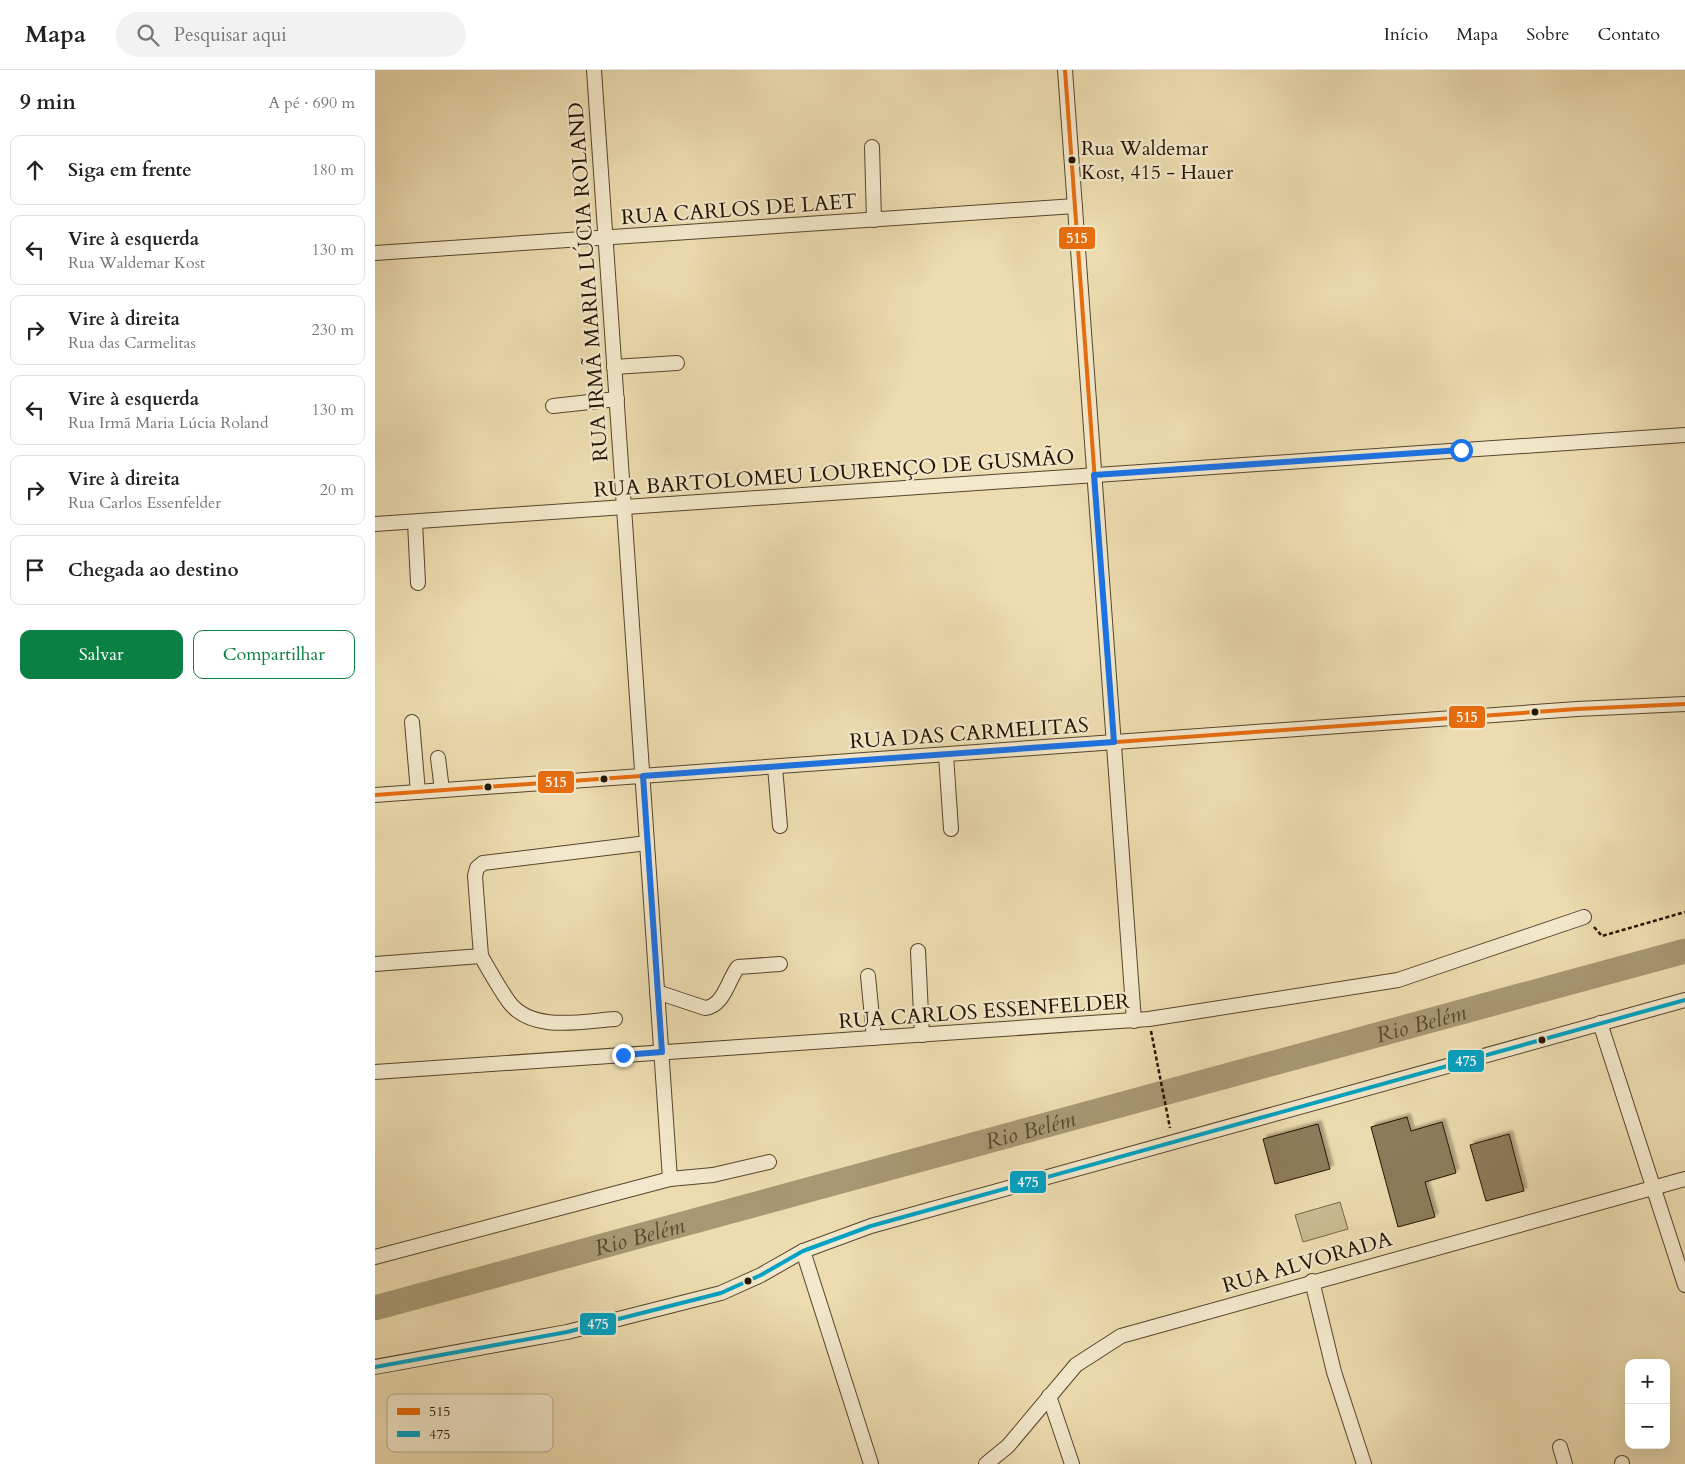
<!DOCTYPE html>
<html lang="pt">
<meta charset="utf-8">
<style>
:root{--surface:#fff;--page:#f2f2f2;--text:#222;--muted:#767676;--line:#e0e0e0;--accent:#0b8043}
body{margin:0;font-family:Cardo,serif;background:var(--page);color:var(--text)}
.controls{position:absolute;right:15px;bottom:15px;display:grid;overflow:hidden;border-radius:10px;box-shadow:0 5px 20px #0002}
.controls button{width:45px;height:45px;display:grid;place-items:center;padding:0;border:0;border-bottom:1px solid var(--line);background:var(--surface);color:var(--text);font:25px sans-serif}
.stop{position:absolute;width:15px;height:15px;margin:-11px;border:4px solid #1a73e8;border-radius:50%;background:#fff}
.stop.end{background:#1a73e8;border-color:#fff;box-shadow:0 1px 5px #0008}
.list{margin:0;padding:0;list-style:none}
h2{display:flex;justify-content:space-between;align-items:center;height:65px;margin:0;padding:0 20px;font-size:21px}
h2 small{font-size:16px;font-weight:400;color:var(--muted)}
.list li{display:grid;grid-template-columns:32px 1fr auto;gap:15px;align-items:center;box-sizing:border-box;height:70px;margin:0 10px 10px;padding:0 10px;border:1px solid var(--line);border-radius:10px}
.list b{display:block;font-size:19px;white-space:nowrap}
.list p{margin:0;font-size:16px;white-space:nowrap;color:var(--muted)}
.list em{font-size:16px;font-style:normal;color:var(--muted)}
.actions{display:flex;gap:10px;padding:15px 20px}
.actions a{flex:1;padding:11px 0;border:1px solid var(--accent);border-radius:10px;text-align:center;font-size:18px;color:var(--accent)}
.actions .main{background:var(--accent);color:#fff}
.icon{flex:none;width:28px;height:28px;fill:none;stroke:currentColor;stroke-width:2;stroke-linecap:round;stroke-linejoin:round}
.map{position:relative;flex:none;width:1310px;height:1394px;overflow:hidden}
header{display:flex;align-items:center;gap:30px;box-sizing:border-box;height:70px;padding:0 25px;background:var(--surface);border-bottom:1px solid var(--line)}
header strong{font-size:24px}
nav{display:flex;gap:28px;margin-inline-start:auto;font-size:18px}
.search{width:350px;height:45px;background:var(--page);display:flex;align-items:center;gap:12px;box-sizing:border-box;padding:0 18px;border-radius:28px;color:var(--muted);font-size:19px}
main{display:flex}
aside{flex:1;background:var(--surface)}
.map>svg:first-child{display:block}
.green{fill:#caba91;stroke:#766648}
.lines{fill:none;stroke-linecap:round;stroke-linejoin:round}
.river{stroke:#a89874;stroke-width:25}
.building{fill:#8c7c5b;stroke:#231300;filter:url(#shadow)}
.minor-casing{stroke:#55452c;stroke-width:16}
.path{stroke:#231300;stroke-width:2.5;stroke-dasharray:4 2.5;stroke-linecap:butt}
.minor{stroke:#f3e8cb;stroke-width:14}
.bus-1-casing{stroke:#f3e8cb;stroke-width:8}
.bus-2-casing{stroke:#f3e8cb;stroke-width:8}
.bus-1{stroke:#e76d0f;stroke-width:4}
.bus-2{stroke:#02a2c4;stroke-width:4}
.route{stroke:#1a73e8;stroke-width:6}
.bus-dot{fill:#231300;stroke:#f3e8cb;stroke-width:2}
.labels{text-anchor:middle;stroke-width:4.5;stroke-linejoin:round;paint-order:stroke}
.bus-label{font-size:20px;fill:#231300;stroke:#f3e8cb;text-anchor:start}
.street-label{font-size:21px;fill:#231300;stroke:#f3e8cb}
.water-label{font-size:22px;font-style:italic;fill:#58482e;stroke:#f3e8cb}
.key{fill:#f3e8cb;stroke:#b5a88e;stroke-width:1}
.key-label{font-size:14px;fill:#231300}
.line-badge{stroke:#f3e8cb;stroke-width:2}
.badge-label{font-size:14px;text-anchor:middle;font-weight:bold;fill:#fff}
</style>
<header>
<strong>Mapa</strong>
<div class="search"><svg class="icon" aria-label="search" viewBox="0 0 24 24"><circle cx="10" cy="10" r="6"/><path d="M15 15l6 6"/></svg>Pesquisar aqui</div>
<nav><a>Início</a><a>Mapa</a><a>Sobre</a><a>Contato</a></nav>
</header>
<main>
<aside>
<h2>9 min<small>A pé · 690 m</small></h2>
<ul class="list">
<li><svg class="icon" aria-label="ahead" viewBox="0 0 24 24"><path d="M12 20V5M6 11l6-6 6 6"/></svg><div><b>Siga em frente</b></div><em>180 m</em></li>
<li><svg class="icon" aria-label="left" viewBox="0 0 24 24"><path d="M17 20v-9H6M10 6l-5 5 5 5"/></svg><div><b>Vire à esquerda</b><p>Rua Waldemar Kost</p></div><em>130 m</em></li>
<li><svg class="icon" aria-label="right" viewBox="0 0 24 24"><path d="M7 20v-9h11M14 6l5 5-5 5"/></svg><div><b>Vire à direita</b><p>Rua das Carmelitas</p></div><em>230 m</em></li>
<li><svg class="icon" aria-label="left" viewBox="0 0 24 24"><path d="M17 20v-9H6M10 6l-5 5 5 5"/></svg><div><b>Vire à esquerda</b><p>Rua Irmã Maria Lúcia Roland</p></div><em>130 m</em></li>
<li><svg class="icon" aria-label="right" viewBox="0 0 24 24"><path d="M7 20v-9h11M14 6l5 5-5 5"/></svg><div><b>Vire à direita</b><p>Rua Carlos Essenfelder</p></div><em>20 m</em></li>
<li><svg class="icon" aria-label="arrive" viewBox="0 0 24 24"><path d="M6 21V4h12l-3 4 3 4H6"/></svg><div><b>Chegada ao destino</b></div></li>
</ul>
<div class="actions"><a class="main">Salvar</a><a>Compartilhar</a></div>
</aside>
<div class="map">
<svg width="1310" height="1394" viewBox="0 0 1310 1394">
<defs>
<filter id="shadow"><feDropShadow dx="3.5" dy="-3.5" stdDeviation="1" flood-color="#0004"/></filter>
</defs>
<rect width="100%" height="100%" fill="#ecdcaf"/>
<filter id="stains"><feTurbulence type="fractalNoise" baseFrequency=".004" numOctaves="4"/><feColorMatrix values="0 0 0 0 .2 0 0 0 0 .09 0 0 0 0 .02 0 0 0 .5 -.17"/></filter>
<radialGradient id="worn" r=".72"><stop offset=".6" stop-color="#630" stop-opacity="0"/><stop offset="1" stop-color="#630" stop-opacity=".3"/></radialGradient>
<polygon class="green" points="965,1132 973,1159 928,1172 920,1145"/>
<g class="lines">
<path class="river" id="s1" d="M0,1238l1310,-357"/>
</g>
<g class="building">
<polygon points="1032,1047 1036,1061 1067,1052 1081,1103 1050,1112 1060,1147 1023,1157 996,1057"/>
<polygon points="943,1054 955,1099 900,1114 888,1069"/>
<polygon points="1134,1064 1149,1121 1111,1131 1095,1075"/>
</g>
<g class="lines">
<g class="minor-casing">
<g id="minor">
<polyline points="219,0 295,1109"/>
<polyline points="690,0 759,951"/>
<polyline points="497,77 499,150"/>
<polyline points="0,183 700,136"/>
<polyline points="239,297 302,293"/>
<polyline points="178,336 242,329"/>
<polyline points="40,452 43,513"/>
<polyline points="0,454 1310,365"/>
<polyline points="37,652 43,722"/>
<polyline points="571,685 576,759"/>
<polyline points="63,688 67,720"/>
<polyline points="400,697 405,756"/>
<polyline points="0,725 1202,639 1310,634"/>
<polyline points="543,881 547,965"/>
<path d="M106,886c9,16 18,32 28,46 23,31 74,19 106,17"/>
<polyline points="0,894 106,886 100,806 102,798 108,793 272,773"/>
<polyline points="493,906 499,968"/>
<path d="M282,922l48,16c19,-2 23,-28 33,-41l42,-3"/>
<polyline points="1225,953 1310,1215"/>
<polyline points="0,1002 774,949 1023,910 1209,847"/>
<polyline points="428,1181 496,1394"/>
<polyline points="0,1187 295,1109 338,1105 394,1092"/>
<polyline points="937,1211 959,1302 989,1394"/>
<polyline points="0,1297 192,1262 346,1223 386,1205 428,1181 496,1156 1310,930"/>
<polyline points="674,1326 697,1394"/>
<polyline points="1185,1377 1190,1394"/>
<polyline points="1247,1393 1247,1394"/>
<polyline points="611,1394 633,1376 701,1295 746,1266 1310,1109"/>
</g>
</g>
<g class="path">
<polyline points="1219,857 1227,866 1310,842"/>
<polyline points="776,961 795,1058"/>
</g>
<use href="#minor" class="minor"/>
<g class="bus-1-casing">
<g id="bus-1">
<polyline points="690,0 739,672"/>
<polyline points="0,725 1202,639 1310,634"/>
</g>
</g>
<g class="bus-2-casing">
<polyline id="bus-2" points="0,1297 192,1262 346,1223 386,1205 428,1181 496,1156 1310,930"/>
</g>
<use href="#bus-1" class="bus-1"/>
<use href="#bus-2" class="bus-2"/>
</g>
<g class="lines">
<polyline class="route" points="248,985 287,982 268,706 739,672 719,405 1086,380"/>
</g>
<g class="bus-dot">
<circle cx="697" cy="90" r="4.5"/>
<circle cx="1160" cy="642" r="4.5"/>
<circle cx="229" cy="709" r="4.5"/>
<circle cx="113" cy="717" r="4.5"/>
<circle cx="1167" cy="970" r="4.5"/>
<circle cx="373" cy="1211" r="4.5"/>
</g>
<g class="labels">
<g class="bus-label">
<text x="706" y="85">Rua Waldemar<tspan x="706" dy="24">Kost, 415 - Hauer</tspan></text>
</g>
<g class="street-label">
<text transform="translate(364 139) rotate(-4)" y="7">RUA CARLOS DE LAET</text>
<text transform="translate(213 212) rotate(-94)" y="7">RUA IRMÃ MARIA LÚCIA ROLAND</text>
<text transform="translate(459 403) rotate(-4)" y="7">RUA BARTOLOMEU LOURENÇO DE GUSMÃO</text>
<text transform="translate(594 663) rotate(-4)" y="7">RUA DAS CARMELITAS</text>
<text transform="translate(609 941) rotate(-4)" y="7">RUA CARLOS ESSENFELDER</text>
<text transform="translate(932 1192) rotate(-16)" y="7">RUA ALVORADA</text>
</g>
<g class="water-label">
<text dy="8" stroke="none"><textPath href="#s1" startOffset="1084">Rio Belém</textPath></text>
<text dy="8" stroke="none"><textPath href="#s1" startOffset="679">Rio Belém</textPath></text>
<text dy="8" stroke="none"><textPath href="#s1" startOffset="274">Rio Belém</textPath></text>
</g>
</g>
<rect x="12" y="1324" width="166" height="58" rx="8" class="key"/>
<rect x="22" y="1338" width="23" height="7" fill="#e76d0f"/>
<rect x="22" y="1361" width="23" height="6" fill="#02a2c4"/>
<g class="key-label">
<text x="54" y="1346">515</text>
<text x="54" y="1369">475</text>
</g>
<g class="line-badge">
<rect x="683" y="156" width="38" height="24" rx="5" fill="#e76d0f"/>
<rect x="1073" y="635" width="38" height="24" rx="5" fill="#e76d0f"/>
<rect x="162" y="700" width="38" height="24" rx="5" fill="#e76d0f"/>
<rect x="1072" y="979" width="38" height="24" rx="5" fill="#02a2c4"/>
<rect x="634" y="1100" width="38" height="24" rx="5" fill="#02a2c4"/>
<rect x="204" y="1242" width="38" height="24" rx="5" fill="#02a2c4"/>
</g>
<g class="badge-label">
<text x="702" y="173">515</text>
<text x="1092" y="652">515</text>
<text x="181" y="717">515</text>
<text x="1091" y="996">475</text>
<text x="653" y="1117">475</text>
<text x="223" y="1259">475</text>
</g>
<rect width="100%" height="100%" filter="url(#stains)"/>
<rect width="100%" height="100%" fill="url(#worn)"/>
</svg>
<div class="controls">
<button>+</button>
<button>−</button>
</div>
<div class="stop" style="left:1086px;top:380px"></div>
<div class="stop end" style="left:248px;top:985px"></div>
</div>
</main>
